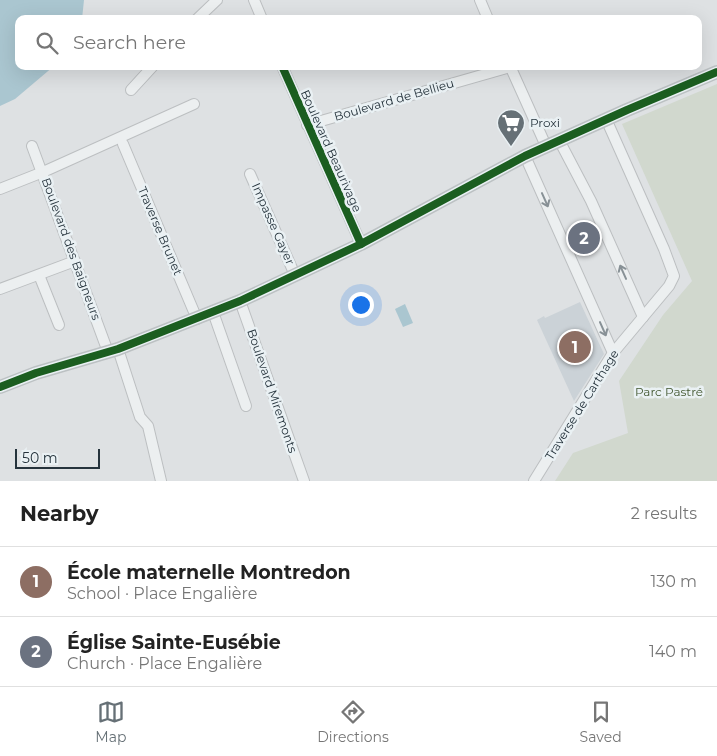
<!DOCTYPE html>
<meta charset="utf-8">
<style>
:root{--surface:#fff;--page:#f6f6f6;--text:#222;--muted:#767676;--line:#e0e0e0;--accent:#667076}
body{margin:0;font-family:Montserrat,sans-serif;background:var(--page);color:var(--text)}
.scale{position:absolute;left:15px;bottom:12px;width:85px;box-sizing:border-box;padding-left:5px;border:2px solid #25333c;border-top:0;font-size:14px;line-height:18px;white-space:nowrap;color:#25333c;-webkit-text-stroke:4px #eaf1f4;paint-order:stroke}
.you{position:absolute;left:360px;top:304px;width:18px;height:18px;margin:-12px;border:4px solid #fff;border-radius:50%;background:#1a73e8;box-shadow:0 0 0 8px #1a73e833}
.badge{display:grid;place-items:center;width:32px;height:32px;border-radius:50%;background:var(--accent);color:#fff;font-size:16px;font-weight:700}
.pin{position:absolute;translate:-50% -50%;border:2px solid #fff;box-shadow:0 1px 5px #0006}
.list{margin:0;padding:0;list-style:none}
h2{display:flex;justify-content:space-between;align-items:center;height:65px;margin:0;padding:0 20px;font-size:21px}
h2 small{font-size:16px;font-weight:400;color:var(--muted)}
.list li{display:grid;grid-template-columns:32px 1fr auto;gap:15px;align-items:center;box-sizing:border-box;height:70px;padding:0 20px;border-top:1px solid var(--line)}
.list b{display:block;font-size:19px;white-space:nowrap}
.list p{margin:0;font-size:16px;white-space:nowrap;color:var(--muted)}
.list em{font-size:16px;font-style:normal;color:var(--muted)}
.icon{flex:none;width:28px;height:28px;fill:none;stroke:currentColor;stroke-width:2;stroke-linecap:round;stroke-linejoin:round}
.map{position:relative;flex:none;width:717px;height:481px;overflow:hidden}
.search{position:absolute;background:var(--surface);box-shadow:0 5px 20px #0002;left:15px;right:15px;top:15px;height:55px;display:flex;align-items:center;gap:12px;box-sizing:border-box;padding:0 18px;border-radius:10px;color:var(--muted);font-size:19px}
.sheet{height:205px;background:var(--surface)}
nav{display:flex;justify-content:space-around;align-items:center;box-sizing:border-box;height:70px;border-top:1px solid var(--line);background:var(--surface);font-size:14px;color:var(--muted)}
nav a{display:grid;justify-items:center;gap:2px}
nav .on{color:var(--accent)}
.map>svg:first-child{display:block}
.built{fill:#cbd2d7}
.green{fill:#d1d8ce}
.water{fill:#aac6d0}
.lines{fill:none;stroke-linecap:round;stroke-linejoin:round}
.street-casing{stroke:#bcbfc1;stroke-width:12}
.street{stroke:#eceff0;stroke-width:10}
.secondary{stroke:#bcc1c3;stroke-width:14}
.cycleway-casing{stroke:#eaf1f4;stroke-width:11}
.cycleway{stroke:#1b5e20;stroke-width:8}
.oneway{stroke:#889196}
.labels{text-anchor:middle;stroke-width:5;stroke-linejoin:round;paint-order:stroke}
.street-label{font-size:12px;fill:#25333c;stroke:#eaf1f4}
.poi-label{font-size:12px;fill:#25333c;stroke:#eaf1f4;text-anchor:start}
.park-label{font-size:12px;fill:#435831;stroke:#eaf1f4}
</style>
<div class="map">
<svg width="717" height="481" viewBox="0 0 717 481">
<rect width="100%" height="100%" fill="#dee1e3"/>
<polygon class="built" points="580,302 604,354 574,401 537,320 544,316 545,318"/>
<polygon class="green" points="717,84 717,481 555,481 573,453 628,433 619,381 663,315 692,281 622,124"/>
<g class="water">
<polygon points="0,0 84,0 82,19 19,19 19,66 54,66 15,99 0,106"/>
<polygon points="405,304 413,323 403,327 395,309"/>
</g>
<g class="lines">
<g class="street-casing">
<g id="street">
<polyline points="254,0 262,19"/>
<polyline points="480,0 488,19"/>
<polyline points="197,19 217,0"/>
<polyline points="282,66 361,244"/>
<polyline points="510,66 546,146"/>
<polyline points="131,90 153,66"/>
<polyline points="307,125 510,67"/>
<polyline points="559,140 591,201 643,317"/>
<polyline points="123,144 197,319"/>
<polyline points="32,146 108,352"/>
<polyline points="525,156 613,353"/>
<polyline points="250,174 295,275"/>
<polyline points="0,189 43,172 194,104"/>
<polyline points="39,275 59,325"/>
<polyline points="0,289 75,261"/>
<polyline points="240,301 304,481"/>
<polyline points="213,312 246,406"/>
<polyline points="118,349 140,417 148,426 161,481"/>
<polyline points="534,481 613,353 669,286 674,276 664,249 606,119"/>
</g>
</g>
<use href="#street" class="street"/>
<polyline class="secondary" points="0,387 36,373 118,349 240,301 361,244 525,156 627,110 717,72"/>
<g class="cycleway-casing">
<g id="cycleway">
<polyline points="282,66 361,244"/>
<polyline points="0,387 36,373 118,349 240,301 361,244 525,156 627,110 717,72"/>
</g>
</g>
<use href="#cycleway" class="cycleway"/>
</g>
<defs><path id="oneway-shaft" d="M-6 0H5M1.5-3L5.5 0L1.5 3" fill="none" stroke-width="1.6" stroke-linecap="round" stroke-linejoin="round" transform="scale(1.25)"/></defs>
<g class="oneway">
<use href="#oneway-shaft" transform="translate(545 200) rotate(66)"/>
<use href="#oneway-shaft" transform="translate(623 272) rotate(-114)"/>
<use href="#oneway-shaft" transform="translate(603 329) rotate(66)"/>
</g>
<defs>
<g id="supermarket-pin" transform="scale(1.4375)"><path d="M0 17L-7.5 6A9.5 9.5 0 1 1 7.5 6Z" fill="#667076" stroke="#eaf1f4"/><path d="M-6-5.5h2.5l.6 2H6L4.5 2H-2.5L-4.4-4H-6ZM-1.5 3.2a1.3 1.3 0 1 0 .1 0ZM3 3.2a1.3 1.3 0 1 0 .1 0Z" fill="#fff"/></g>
</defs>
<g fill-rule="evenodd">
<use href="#supermarket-pin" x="511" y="123"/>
</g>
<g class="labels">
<g class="street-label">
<text transform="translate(394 100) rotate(-16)" y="4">Boulevard de Bellieu</text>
<text transform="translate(331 151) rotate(66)" y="4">Boulevard Beaurivage</text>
<text transform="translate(273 224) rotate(66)" y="4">Impasse Gayer</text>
<text transform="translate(160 231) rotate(67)" y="4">Traverse Brunet</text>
<text transform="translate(71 249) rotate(70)" y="4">Boulevard des Baigneurs</text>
<text transform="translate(272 391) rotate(71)" y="4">Boulevard Miremonts</text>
<text transform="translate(582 405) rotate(-58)" y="4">Traverse de Carthage</text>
</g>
<g class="poi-label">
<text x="530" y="127">Proxi</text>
</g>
<g class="park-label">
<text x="669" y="396">Parc Pastré</text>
</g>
</g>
</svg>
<div class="scale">50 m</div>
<div class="you"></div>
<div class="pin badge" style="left:575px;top:347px;background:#8d6e63">1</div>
<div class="pin badge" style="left:584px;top:238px;background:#6b7280">2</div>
<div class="search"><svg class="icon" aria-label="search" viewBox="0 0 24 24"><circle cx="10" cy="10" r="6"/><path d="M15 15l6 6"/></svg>Search here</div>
</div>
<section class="sheet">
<h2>Nearby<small>2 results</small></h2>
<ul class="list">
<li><span class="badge" style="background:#8d6e63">1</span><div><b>École maternelle Montredon</b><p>School · Place Engalière</p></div><em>130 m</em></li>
<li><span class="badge" style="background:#6b7280">2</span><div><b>Église Sainte-Eusébie</b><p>Church · Place Engalière</p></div><em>140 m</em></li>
</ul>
</section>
<nav>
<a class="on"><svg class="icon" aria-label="map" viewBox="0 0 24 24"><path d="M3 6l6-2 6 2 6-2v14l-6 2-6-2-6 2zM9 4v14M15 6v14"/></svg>Map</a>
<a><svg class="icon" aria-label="directions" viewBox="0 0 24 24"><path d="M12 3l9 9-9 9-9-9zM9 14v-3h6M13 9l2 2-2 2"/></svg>Directions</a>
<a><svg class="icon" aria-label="saved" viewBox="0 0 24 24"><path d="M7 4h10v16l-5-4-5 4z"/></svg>Saved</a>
</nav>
